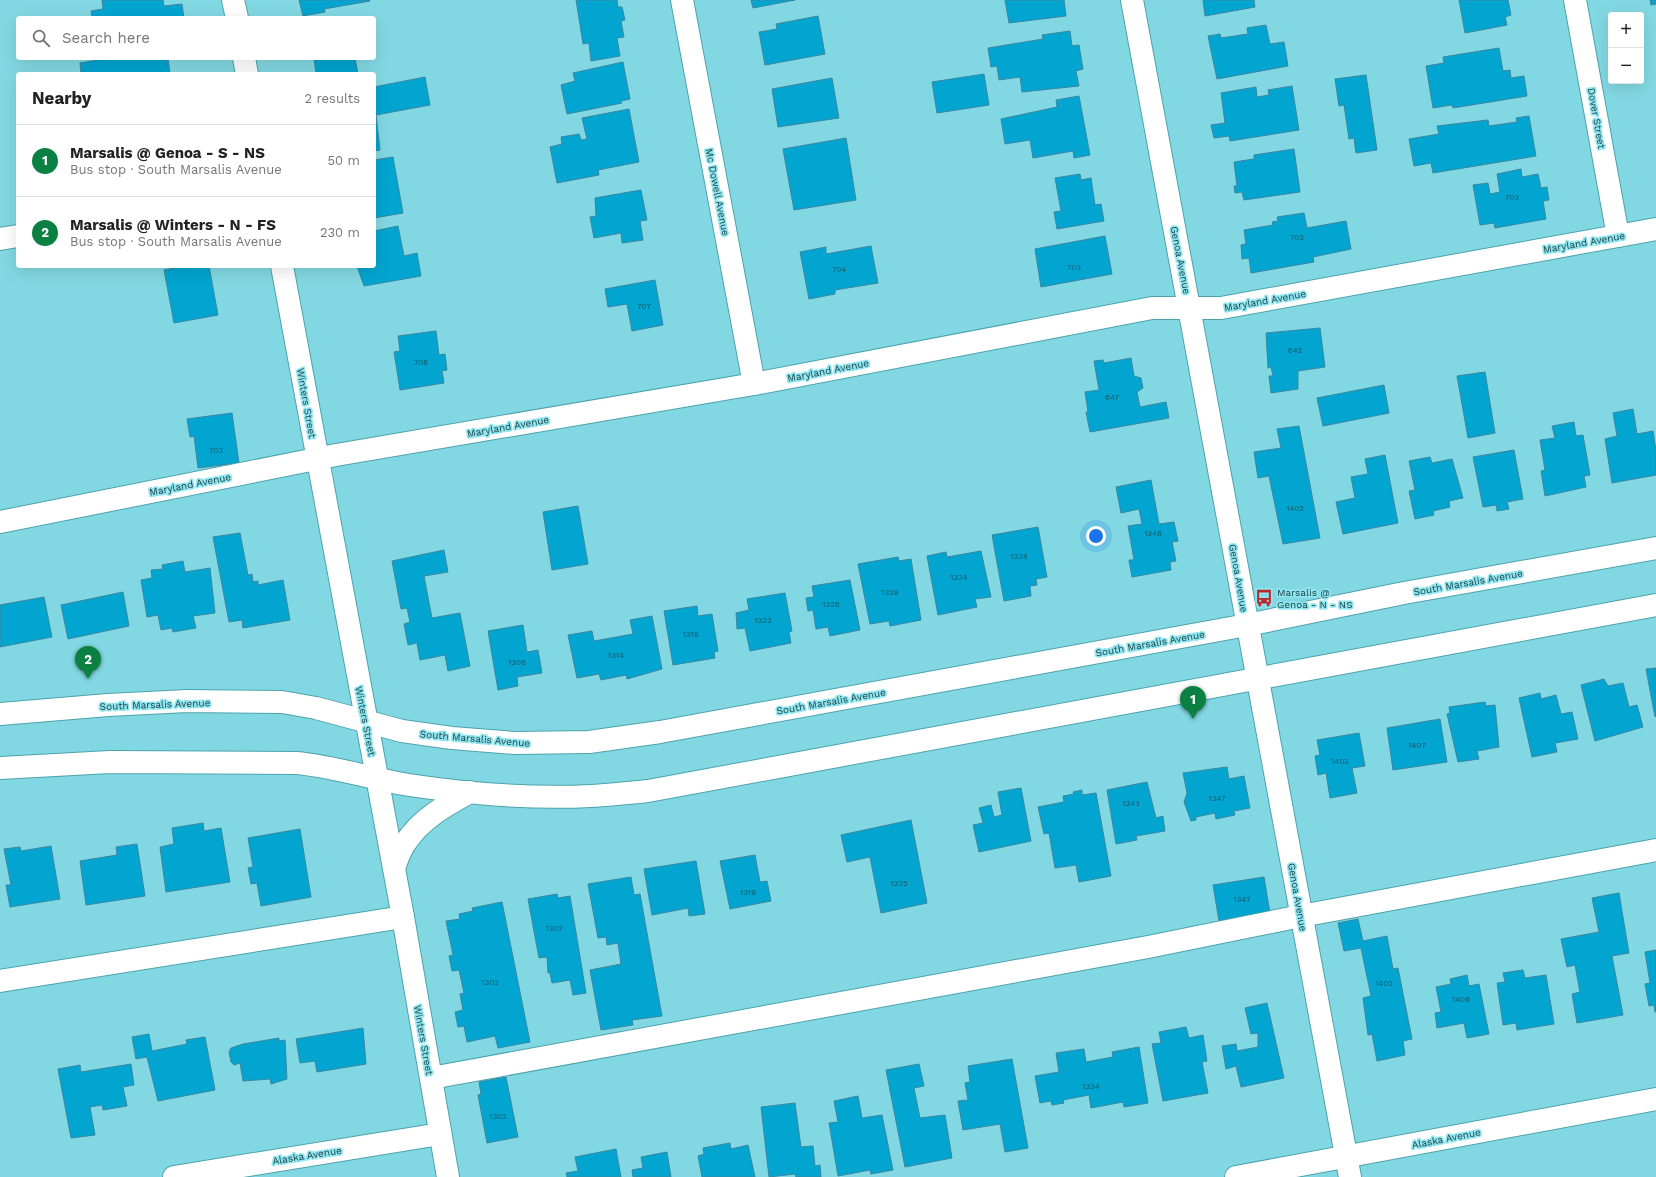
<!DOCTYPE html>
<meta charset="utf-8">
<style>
:root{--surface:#fff;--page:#f6f6f6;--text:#222;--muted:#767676;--line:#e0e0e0;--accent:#0b8043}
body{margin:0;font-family:"Work Sans",sans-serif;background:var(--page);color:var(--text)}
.controls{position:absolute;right:12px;top:12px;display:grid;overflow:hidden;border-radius:4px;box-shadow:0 4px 16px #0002}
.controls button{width:36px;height:36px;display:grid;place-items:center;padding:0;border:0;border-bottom:1px solid var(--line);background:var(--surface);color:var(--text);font:20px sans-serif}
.you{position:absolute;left:1096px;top:536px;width:14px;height:14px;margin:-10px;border:3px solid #fff;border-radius:50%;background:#1a73e8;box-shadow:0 0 0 6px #1a73e833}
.badge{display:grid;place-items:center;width:26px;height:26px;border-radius:50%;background:var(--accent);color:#fff;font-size:13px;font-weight:700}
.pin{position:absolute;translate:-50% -33px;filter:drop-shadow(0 1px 2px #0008)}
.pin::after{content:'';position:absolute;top:21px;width:14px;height:12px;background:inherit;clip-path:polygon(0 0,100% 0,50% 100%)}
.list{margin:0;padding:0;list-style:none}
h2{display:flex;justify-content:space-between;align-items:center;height:52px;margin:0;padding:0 16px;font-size:17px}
h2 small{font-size:13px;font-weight:400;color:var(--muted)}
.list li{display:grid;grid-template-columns:26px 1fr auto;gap:12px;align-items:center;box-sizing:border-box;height:72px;padding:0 16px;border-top:1px solid var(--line)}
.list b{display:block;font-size:15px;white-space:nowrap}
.list p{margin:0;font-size:13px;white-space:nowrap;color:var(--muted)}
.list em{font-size:13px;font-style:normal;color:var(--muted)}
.icon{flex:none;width:22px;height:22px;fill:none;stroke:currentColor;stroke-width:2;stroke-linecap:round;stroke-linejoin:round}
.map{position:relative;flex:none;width:1656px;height:1177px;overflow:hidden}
.search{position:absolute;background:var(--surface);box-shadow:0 4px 16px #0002;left:16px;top:16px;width:360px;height:44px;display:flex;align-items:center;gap:10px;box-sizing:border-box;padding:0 14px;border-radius:4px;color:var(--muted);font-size:15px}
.panel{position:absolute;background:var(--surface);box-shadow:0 4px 16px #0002;left:16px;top:72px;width:360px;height:196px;border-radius:4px}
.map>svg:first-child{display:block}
.building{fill:#02a5d0;stroke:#3b86a1}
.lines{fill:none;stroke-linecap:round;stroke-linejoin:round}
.minor-casing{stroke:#4ca3ad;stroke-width:24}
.major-casing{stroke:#4ca3ad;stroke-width:24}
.minor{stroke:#fff;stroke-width:22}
.major{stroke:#fff;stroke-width:22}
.labels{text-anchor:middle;stroke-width:3.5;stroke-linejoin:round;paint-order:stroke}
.number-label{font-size:8px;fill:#145866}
.street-label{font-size:10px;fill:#1a3f43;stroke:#8fe5ef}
.poi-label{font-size:10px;fill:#1a3f43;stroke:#8fe5ef;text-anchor:start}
</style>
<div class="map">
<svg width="1656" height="1177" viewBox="0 0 1656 1177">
<rect width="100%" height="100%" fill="#82d8e2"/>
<g class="building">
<polygon points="102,0 163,0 164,6 182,4 184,18 92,18 91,11 103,9"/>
<polygon points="299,0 369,0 370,1 324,9 325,12 303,16"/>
<polygon points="576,0 617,0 618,7 622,7 625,20 621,21 624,37 617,38 620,56 591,61 589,43 583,44"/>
<polygon points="751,0 795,0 753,8"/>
<polygon points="1005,0 1064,0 1066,16 1009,23"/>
<polygon points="1203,0 1254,0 1255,7 1205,16"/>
<polygon points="1459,0 1508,0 1511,15 1505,17 1507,25 1465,33"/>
<polygon points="1650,0 1656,0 1656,4 1651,5"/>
<polygon points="818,16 825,54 765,65 759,32 777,29 776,24"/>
<polygon points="1266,25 1270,44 1284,42 1288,66 1217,79 1208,36 1220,34 1221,38 1248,34 1247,28"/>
<polygon points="1070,31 1072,46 1079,45 1083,69 1076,71 1079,86 1022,92 1020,77 999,80 997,66 991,67 988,48 1043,39 1042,35"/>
<polygon points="1499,48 1503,71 1510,70 1511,78 1524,76 1527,96 1453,108 1452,105 1433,108 1426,66 1444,63 1443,57"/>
<polygon points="109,58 168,58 170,74 81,74 80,63"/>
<polygon points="314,58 355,58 358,74 316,74"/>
<polygon points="623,62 630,99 621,101 622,103 567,114 561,85 575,81 573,73"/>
<polygon points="984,74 989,105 937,113 932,82"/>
<polygon points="1366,75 1377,150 1356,153 1354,138 1349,139 1344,105 1339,106 1335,79"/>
<polygon points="425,77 430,105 376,115 380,150 374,151 374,87"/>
<polygon points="832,78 839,118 778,127 772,89"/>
<polygon points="1292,86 1299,130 1230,141 1229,136 1214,138 1211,125 1225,123 1221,93 1256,87 1257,97 1269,95 1268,90"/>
<polygon points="1079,96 1090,155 1074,158 1073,151 1033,158 1030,140 1005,144 1001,119 1057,107 1056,100"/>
<polygon points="629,109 639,162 598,170 599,175 557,183 550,147 562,144 561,137 579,134 581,140 587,139 582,118"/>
<polygon points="1529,116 1536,156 1433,173 1431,163 1414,166 1409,139 1439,134 1437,126 1488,120 1489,126 1517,122 1516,118"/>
<polygon points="846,138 856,200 794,210 783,149"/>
<polygon points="1294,149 1300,192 1244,200 1242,192 1235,193 1234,186 1237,186 1234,162 1254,159 1254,155"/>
<polygon points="393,157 403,213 374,218 374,160"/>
<polygon points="1521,169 1522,177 1538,174 1541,188 1547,187 1549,200 1543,201 1546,219 1495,228 1494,223 1480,225 1473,185 1488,183 1490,194 1500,192 1497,174"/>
<polygon points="1080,174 1081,180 1091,178 1095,205 1101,204 1104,221 1057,229 1054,212 1061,211 1055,178"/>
<polygon points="641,190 647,220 640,221 643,240 622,243 621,233 594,238 590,217 596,216 595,198"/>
<polygon points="1304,213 1307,228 1346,221 1351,249 1313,257 1314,262 1251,273 1249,258 1242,259 1241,245 1246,244 1244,230 1273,225 1272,222 1278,221 1277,217"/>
<polygon points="398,226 404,256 417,253 421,276 364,286 357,266 374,266 374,231"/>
<polygon points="1105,236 1112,274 1041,287 1035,249"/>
<polygon points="871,246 878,283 835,290 835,294 809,299 800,252 826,247 826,254"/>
<polygon points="185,266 209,266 218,315 174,323 164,270"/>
<polygon points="655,280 663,325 632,331 627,304 608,307 605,289"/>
<polygon points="1320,328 1325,367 1298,371 1298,389 1271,393 1269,376 1273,376 1271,367 1268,368 1266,333"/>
<polygon points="436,331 439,355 445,354 447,370 442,371 444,383 400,390 394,352 400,351 398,336"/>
<polygon points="1131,358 1134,376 1141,378 1143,388 1137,392 1140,407 1166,402 1169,418 1090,432 1086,412 1088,412 1085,392 1099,390 1094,361 1103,360 1104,363"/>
<polygon points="1485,372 1495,433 1468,438 1457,376"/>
<polygon points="1384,385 1389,413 1323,426 1317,398"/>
<polygon points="1633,409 1637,434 1653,431 1656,450 1656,475 1612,483 1605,439 1617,436 1613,413"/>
<polygon points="232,413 239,463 198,468 194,436 190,437 187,419"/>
<polygon points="1574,422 1576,436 1583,435 1590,475 1584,476 1586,487 1545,496 1541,471 1545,470 1540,440 1555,438 1552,426"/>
<polygon points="1299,426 1320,538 1283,544 1269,476 1258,478 1254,452 1281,448 1277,429"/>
<polygon points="1514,450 1523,499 1507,502 1509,509 1497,511 1496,505 1483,507 1473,457"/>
<polygon points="1385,455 1398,523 1343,534 1336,502 1355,498 1351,477 1368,474 1365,459"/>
<polygon points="1430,457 1432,463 1452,459 1463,498 1449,501 1450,507 1433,511 1434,515 1415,519 1409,491 1415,490 1409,461"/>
<polygon points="1151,480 1159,524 1174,522 1178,541 1172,542 1176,561 1170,562 1171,570 1132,577 1129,560 1134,560 1128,526 1142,524 1139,509 1121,513 1116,487"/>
<polygon points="578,506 588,564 552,570 543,512"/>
<polygon points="1038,527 1047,577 1036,579 1037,585 1030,586 1031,596 1004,601 992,535"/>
<polygon points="240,533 248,575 252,574 253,582 258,581 258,585 283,580 290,620 243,628 242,620 229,622 213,537"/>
<polygon points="444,550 448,572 424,576 432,618 460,613 470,666 448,671 445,655 420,660 417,643 408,645 404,624 410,622 407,608 401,609 392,561"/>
<polygon points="981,551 991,597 975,599 977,607 938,615 927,556 946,552 947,557"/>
<polygon points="898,557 899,561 911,559 921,620 890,626 889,621 870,624 858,564"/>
<polygon points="183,561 185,572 210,568 215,613 193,616 196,628 173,632 172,628 161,630 158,615 147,617 141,580 152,578 151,570 163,569 162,565"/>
<polygon points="850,580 860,630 830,636 828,627 816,629 813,610 808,611 806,598 814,597 812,586"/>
<polygon points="123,592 129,626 68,639 61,605"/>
<polygon points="785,593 792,631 789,632 791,643 750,651 745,628 737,629 736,613 749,610 747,599"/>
<polygon points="44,597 52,637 0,647 0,605"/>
<polygon points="697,606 698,616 712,614 718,651 714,652 715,658 673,665 664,611"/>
<polygon points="652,616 662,669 627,679 626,675 601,680 599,674 577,678 568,635 592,631 594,641 633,634 630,620"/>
<polygon points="523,625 527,652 538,650 542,673 517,677 518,686 498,690 488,631"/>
<polygon points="1656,668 1656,716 1655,717 1646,669"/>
<polygon points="1604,679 1608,686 1623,683 1629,707 1637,705 1643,727 1595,741 1581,685"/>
<polygon points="1540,693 1541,699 1556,695 1561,714 1572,712 1578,739 1555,743 1557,752 1532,757 1519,698"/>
<polygon points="1485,702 1486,706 1495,705 1499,747 1477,751 1479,759 1458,762 1447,714 1450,713 1449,707"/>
<polygon points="1440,719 1447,762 1393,770 1387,728"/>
<polygon points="1359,733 1365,766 1352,768 1357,793 1330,798 1326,773 1318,775 1315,756 1320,755 1317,740"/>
<polygon points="1227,767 1229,779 1244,776 1250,808 1234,811 1235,815 1216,819 1215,813 1196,817 1196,820 1191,821 1184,802 1187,793 1183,773"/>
<polygon points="1147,782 1156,818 1163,816 1165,831 1136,836 1137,840 1116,844 1107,790"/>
<polygon points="1021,788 1031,841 979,852 973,825 983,823 979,808 991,805 994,817 1002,815 998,792"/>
<polygon points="1082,790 1082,795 1096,793 1111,876 1079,882 1076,865 1055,868 1049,833 1044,834 1038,807 1064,802 1063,796 1074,794 1073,792"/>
<polygon points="911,820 927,903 881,913 870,857 847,862 841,835"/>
<polygon points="203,823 204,831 221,828 230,882 166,892 160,847 174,844 172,828"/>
<polygon points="300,829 311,897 261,906 257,883 251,884 248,868 253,867 248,838"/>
<polygon points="137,844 145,896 86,905 80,861 117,855 116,847"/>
<polygon points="51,846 60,899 10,907 6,885 11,885 4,849 20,847 21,851"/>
<polygon points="755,855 760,882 767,881 771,901 730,909 720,861"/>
<polygon points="696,861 705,914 689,916 688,908 652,915 644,869"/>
<polygon points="631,877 634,895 640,894 662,1016 632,1020 633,1025 601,1030 590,970 621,964 618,943 607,945 606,937 598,938 588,884"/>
<polygon points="1264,877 1270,913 1219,921 1213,885"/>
<polygon points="1619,893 1629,953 1612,956 1623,1015 1577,1023 1572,994 1580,992 1575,965 1567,967 1561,939 1599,932 1592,898"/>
<polygon points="557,894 558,898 570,896 586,993 573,995 570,980 552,983 550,973 548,973 547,957 539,958 528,899"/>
<polygon points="502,902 530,1042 498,1048 495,1036 467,1042 464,1026 458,1027 455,1012 463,1010 460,994 464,993 459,970 452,971 449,956 453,955 446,921 460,919 459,914 473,911 472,908"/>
<polygon points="1358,919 1363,941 1387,936 1393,969 1398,968 1412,1039 1403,1041 1405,1055 1377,1061 1372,1034 1368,1035 1363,998 1371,996 1361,948 1344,951 1338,923"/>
<polygon points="1656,950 1656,1012 1655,1012 1654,1005 1649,1006 1645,984 1650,983 1645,952"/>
<polygon points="1523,970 1525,978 1546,975 1554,1024 1517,1030 1516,1023 1503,1025 1497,983 1505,982 1503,973"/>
<polygon points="1467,975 1469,986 1479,984 1489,1034 1467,1038 1464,1023 1437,1028 1435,1013 1441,1012 1436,987 1451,984 1450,979"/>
<polygon points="1267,1003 1284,1078 1241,1087 1236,1066 1226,1069 1222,1046 1236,1044 1237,1051 1258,1047 1258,1033 1251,1034 1245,1008"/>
<polygon points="1186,1027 1189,1038 1203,1035 1207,1061 1202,1062 1208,1093 1163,1101 1152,1044 1161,1043 1159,1032"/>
<polygon points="363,1028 366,1064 317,1072 315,1061 300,1063 296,1039"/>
<polygon points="149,1034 152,1051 187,1044 186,1040 205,1037 215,1090 158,1101 147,1057 136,1059 132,1037"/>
<polygon points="279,1038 279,1041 285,1040 287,1079 271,1084 270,1079 243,1081 240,1063 234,1065 231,1062 229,1052 231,1048 243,1044"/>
<polygon points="1139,1047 1148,1103 1124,1107 1123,1102 1091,1108 1089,1095 1063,1100 1064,1103 1052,1105 1051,1101 1040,1103 1035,1076 1059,1072 1056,1053 1084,1049 1086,1062 1113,1057 1112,1052"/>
<polygon points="1012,1059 1028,1148 1005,1152 1000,1124 963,1130 958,1101 968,1100 965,1083 970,1082 968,1066"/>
<polygon points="131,1064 134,1085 123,1087 127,1106 103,1110 102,1105 90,1107 95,1135 71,1138 58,1069 80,1065 81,1072"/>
<polygon points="919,1064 924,1086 914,1088 920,1118 945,1115 952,1158 905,1167 886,1070"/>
<polygon points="506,1077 518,1137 487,1143 478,1095 481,1094 479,1082"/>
<polygon points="858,1096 862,1118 882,1115 893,1170 871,1174 870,1170 838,1176 829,1123 838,1122 834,1101"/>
<polygon points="795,1103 801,1147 813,1146 815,1166 820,1165 821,1177 796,1177 795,1174 769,1177 761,1107"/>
<polygon points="730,1143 731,1149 748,1145 755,1177 702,1177 698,1156 704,1154 703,1148"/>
<polygon points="616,1149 621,1177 567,1177 566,1173 578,1171 575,1157"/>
<polygon points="667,1152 671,1177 633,1177 632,1170 643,1168 641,1157"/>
</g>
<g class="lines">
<g class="minor-casing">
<g id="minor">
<polyline points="233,0 237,18"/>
<polyline points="682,0 754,384"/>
<polyline points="1132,0 1350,1177"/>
<polyline points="1575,0 1618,236"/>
<polyline points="244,58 247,74"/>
<polyline points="0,239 18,236"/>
<polyline points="282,266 403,917 448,1177"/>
<polyline points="0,522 336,455 754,384 1152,308 1221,308 1656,229"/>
<polyline points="0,981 403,917"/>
<polyline points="431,1078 1148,947 1301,916 1656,850"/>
<polyline points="174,1177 440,1134"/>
<polyline points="1236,1177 1656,1099"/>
</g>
</g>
<g class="major-casing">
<g id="major">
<polyline points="0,714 108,705 187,701 282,702 316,708 402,731 452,738 515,743 589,742 660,732 1247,625 1404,593 1656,548"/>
<path d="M0,768l110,-6 186,1c38,3 75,16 113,22 60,9 121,14 182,11 19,-1 38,-3 57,-5l1008,-186"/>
<path d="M394,868c3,-8 6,-18 12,-26 15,-23 40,-37 64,-50"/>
</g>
</g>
<use href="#minor" class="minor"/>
<use href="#major" class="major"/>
</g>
<defs>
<g id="bus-bare" transform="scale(1.38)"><path d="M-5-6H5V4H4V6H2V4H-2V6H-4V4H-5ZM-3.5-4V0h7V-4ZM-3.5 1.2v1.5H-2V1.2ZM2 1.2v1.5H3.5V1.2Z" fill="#b9292d" stroke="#8fe5ef" stroke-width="2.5" paint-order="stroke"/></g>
</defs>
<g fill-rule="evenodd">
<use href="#bus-bare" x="1264" y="598"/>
</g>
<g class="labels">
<g class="number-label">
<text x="1512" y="200">703</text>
<text x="1297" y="240">702</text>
<text x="1074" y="270">703</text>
<text x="839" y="272">704</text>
<text x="644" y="309">707</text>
<text x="1295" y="353">642</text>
<text x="421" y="365">706</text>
<text x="1112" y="400">647</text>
<text x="216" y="453">703</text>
<text x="1295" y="511">1402</text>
<text x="1153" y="536">1346</text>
<text x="1019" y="559">1338</text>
<text x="959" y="580">1334</text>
<text x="890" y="595">1328</text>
<text x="831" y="607">1326</text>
<text x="763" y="623">1322</text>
<text x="691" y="637">1318</text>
<text x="616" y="658">1314</text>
<text x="517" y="665">1306</text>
<text x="1417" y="748">1407</text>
<text x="1340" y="764">1403</text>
<text x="1217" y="801">1347</text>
<text x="1131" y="806">1343</text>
<text x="899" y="886">1325</text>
<text x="748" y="895">1319</text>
<text x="1242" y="902">1347</text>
<text x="554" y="931">1307</text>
<text x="490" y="985">1303</text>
<text x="1384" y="986">1402</text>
<text x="1461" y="1002">1406</text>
<text x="1091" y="1089">1334</text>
<text x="498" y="1119">1302</text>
</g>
<g class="street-label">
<text transform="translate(1597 118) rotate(80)" y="4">Dover Street</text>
<text transform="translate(718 192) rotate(79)" y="4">Mc Dowell Avenue</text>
<text transform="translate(1584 242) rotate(-10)" y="4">Maryland Avenue</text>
<text transform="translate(1181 260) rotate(79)" y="4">Genoa Avenue</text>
<text transform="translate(1265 300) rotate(-10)" y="4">Maryland Avenue</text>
<text transform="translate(828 370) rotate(-11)" y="4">Maryland Avenue</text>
<text transform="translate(307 403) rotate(80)" y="4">Winters Street</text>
<text transform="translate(508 426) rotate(-10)" y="4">Maryland Avenue</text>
<text transform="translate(190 484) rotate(-11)" y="4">Maryland Avenue</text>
<text transform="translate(1239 578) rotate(80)" y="4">Genoa Avenue</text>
<text transform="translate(1468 582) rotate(-10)" y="4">South Marsalis Avenue</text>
<text transform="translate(1150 643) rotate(-10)" y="4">South Marsalis Avenue</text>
<text transform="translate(831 701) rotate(-10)" y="4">South Marsalis Avenue</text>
<text transform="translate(155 704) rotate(-2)" y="4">South Marsalis Avenue</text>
<text transform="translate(366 721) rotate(79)" y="4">Winters Street</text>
<text transform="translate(475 738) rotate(5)" y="4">South Marsalis Avenue</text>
<text transform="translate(1298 897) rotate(80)" y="4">Genoa Avenue</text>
<text transform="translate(424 1040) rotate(80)" y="4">Winters Street</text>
<text transform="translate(1446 1138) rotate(-11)" y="4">Alaska Avenue</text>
<text transform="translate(307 1155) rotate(-9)" y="4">Alaska Avenue</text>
</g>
<g class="poi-label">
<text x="1277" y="596">Marsalis @<tspan x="1277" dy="12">Genoa - N - NS</tspan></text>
</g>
</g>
</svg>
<div class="controls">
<button>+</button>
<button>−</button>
</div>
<div class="you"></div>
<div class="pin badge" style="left:1193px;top:719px">1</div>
<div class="pin badge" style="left:88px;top:679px">2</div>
<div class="search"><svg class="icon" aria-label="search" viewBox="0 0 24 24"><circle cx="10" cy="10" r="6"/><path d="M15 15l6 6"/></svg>Search here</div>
<section class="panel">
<h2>Nearby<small>2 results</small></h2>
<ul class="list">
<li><span class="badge">1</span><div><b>Marsalis @ Genoa - S - NS</b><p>Bus stop · South Marsalis Avenue</p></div><em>50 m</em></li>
<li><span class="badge">2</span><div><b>Marsalis @ Winters - N - FS</b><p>Bus stop · South Marsalis Avenue</p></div><em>230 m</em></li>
</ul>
</section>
</div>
